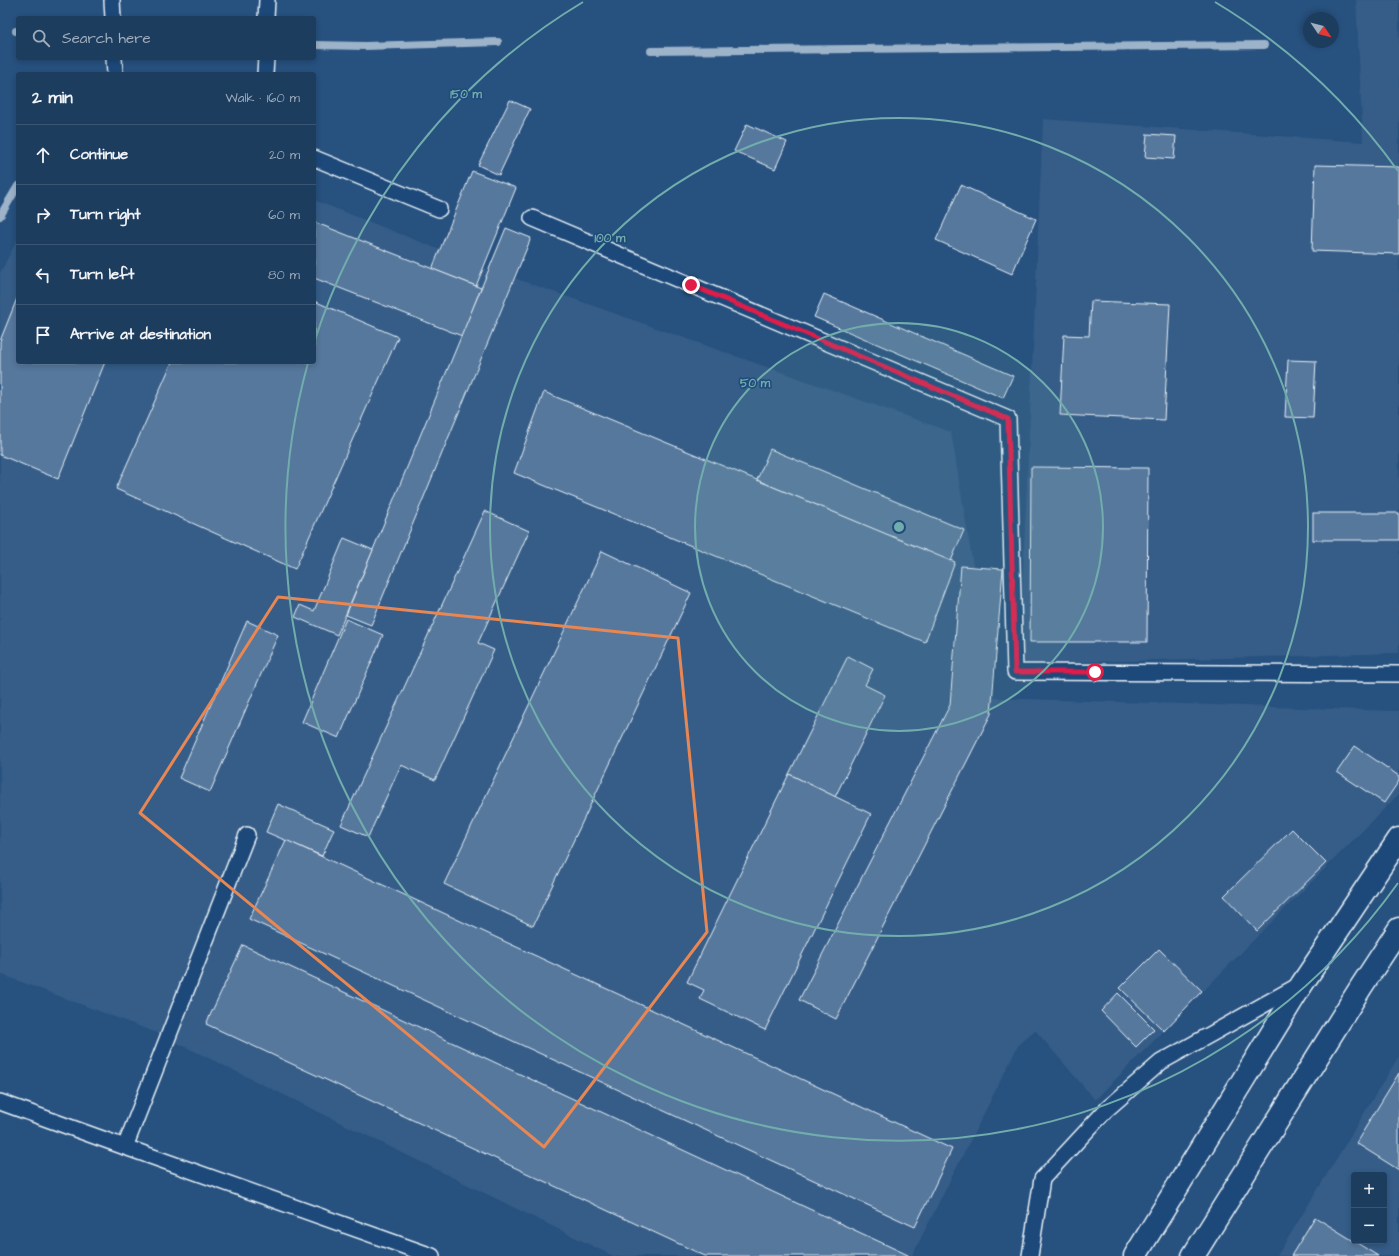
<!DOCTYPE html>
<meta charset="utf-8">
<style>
:root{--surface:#1d3d5f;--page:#2a4868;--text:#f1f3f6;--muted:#a0aebd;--line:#3b5674}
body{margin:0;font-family:"Architects Daughter",sans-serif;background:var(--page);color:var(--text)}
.controls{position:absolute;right:12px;bottom:12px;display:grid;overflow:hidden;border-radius:4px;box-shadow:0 2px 6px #0003}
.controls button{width:36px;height:36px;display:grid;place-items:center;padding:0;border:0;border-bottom:1px solid var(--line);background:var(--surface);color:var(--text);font:20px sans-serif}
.compass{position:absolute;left:1303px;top:12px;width:36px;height:36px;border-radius:50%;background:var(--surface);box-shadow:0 2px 6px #0003;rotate:125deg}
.stop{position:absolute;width:12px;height:12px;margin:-9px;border:3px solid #e11d48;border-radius:50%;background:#fff}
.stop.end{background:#e11d48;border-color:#fff;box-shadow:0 1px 4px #0008}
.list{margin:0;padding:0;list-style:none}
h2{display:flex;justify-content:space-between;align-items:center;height:52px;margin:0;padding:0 16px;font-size:17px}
h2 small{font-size:13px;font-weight:400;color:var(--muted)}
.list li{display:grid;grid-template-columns:26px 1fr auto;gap:12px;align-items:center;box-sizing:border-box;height:60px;padding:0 16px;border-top:1px solid var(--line)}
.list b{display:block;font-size:15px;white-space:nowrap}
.list em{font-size:13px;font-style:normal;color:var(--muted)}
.icon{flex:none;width:22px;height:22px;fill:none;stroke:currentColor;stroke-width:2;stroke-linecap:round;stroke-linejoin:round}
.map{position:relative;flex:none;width:1399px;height:1256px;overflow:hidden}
.search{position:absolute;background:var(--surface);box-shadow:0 2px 6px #0003;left:16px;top:16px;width:300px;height:44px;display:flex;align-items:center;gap:10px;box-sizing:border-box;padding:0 14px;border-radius:4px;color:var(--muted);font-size:15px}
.panel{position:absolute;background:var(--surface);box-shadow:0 2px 6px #0003;left:16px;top:72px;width:300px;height:292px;border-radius:4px}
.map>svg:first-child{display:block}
.built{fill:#355d88;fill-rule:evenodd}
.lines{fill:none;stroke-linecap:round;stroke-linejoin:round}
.stream{stroke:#9db3c9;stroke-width:8}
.building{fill:#57789d;stroke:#e8f1f8}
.lane-casing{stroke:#e8f1f8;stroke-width:18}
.street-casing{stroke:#e8f1f8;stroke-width:25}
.lane{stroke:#1f4a7a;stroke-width:15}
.street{stroke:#1f4a7a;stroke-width:22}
.route{stroke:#e11d48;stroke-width:5}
.marked{fill:none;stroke:#e88753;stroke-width:3;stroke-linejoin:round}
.ring{fill:none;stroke:#71adac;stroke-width:2}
.centre{fill:#71adac;stroke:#1f4a7a;stroke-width:2}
.ring-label{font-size:12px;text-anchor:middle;font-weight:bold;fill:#71adac;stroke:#1f4a7a;stroke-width:3;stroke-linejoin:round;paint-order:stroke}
</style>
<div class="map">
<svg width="1399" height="1256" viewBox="0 0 1399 1256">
<rect width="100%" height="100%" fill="#27517f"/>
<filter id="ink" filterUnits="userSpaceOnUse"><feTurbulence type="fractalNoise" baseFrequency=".025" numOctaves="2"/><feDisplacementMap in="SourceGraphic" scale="8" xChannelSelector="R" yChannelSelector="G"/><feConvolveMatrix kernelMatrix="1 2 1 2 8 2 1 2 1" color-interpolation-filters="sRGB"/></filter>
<g filter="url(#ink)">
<g class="built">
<polygon points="1356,0 1399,0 1399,653 1019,664 1043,119 1363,142"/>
<polygon points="314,200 489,269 951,432 995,698 1399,711 1399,794 1095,1100 1035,1030 1019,1044 912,1256 613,1256 157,1033 0,974 0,273 18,238 18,362 314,362"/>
<path d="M1399,1056v200h-122zM1354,1175h30v66h-30z"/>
</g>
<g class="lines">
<g class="stream">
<polyline points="16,31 18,31"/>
<polyline points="314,45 365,46 498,42"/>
<polyline points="651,51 1264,45"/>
<polyline points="0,216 18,186"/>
</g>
</g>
<g class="building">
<polygon points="510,100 530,109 499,175 478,165"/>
<polygon points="747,124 787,142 775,169 734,151"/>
<polygon points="1147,134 1176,136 1174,159 1145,157"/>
<polygon points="1315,165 1399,167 1399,254 1312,251"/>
<polygon points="472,171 516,188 476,286 432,269"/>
<polygon points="961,185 1036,219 1012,274 936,240"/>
<polygon points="314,222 481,288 462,336 314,278"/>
<polygon points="506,228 531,238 371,625 346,615"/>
<polygon points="824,294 1013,376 1003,398 814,317"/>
<polygon points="18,296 18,362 105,362 58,479 0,455 0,341"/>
<polygon points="314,301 398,337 295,569 116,489 172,362 314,362"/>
<polygon points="1091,301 1170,304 1164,420 1060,415 1064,335 1089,336"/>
<polygon points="1288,360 1316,361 1313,418 1285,417"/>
<polygon points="544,392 955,562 925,642 514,473"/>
<polygon points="770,449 964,530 951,561 757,480"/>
<polygon points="1031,467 1148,468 1147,642 1030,642"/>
<polygon points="485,511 529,531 478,643 494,650 435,780 401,765 368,837 341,825"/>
<rect x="1313" y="513" width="86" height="27"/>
<polygon points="344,538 373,550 337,635 295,617 300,605 314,611"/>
<polygon points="602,551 691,593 533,926 444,884"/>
<polygon points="961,566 1003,569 991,714 836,1019 799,1000 950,705"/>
<polygon points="346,619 383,635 339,738 302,722"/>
<polygon points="247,621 278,635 210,792 179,778"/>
<polygon points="848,656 873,669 865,685 885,695 835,797 789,774"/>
<polygon points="1355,746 1399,776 1399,781 1384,803 1337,772"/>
<polygon points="789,774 871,814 765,1030 700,999 704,990 687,982"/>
<polygon points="278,804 334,829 322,856 266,832"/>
<polygon points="1292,829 1326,863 1257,931 1224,896"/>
<polygon points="286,840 952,1149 915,1227 249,919"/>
<polygon points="243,945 908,1255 908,1256 705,1256 206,1024"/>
<polygon points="1159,949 1202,991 1164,1031 1120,988"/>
<polygon points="1118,993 1154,1029 1136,1047 1101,1011"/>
<polygon points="1399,1073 1399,1170 1356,1143"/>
<polygon points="1315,1217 1378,1256 1291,1256"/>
</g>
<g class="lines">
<g class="lane-casing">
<g id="lane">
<polyline points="112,0 113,18"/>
<polyline points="266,18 267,0"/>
<polyline points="114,58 115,74"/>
<polyline points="265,74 266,58"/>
<polyline points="314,158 439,209"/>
<polyline points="532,218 1008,419 1015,672 1399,674"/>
<polyline points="247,835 125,1147 432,1256"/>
<polyline points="0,1102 125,1147"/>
<polyline points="1030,1256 1042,1179 1107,1109 1161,1062 1301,984"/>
</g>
</g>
<g class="street-casing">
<g id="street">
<polyline points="1135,1256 1302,984 1399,839"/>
<polyline points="1193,1256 1361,987 1399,929"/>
</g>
</g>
<use href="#lane" class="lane"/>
<use href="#street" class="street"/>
</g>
</g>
<g class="lines" filter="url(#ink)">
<polyline class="route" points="691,285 1008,419 1015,672 1095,672"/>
</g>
<path class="marked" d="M278,597l400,41 29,294 -163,215 -404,-334z"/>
<circle cx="899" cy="527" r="204" fill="#71adac" fill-opacity=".12"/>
<g class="ring">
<circle cx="899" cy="527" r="204"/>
<circle cx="899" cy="527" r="409"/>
<path d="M1398 883A613 613 0 0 1 308 363M314 343A613 613 0 0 1 583 2M1215 2A613 613 0 0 1 1398 171"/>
</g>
<circle cx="899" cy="527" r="6" class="centre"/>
<g class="ring-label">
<text x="466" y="98">150 m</text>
<text x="610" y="242">100 m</text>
<text x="755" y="387">50 m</text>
</g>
</svg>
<div class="controls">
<button>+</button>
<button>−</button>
</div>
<svg class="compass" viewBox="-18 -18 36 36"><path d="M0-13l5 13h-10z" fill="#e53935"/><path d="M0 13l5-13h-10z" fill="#a0aebd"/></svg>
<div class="stop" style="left:1095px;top:672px"></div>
<div class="stop end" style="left:691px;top:285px"></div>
<div class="search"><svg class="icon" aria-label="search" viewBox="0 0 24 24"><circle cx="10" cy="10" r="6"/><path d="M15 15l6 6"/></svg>Search here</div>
<section class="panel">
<h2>2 min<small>Walk · 160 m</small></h2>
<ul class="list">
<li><svg class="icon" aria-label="ahead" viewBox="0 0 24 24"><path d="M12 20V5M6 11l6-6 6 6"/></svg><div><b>Continue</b></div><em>20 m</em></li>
<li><svg class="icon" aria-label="right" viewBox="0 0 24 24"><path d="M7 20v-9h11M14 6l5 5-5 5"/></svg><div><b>Turn right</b></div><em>60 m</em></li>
<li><svg class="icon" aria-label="left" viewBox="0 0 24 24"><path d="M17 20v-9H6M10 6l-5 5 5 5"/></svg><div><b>Turn left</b></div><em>80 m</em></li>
<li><svg class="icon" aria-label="arrive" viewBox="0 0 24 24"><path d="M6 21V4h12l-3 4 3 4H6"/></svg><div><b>Arrive at destination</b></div></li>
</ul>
</section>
</div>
